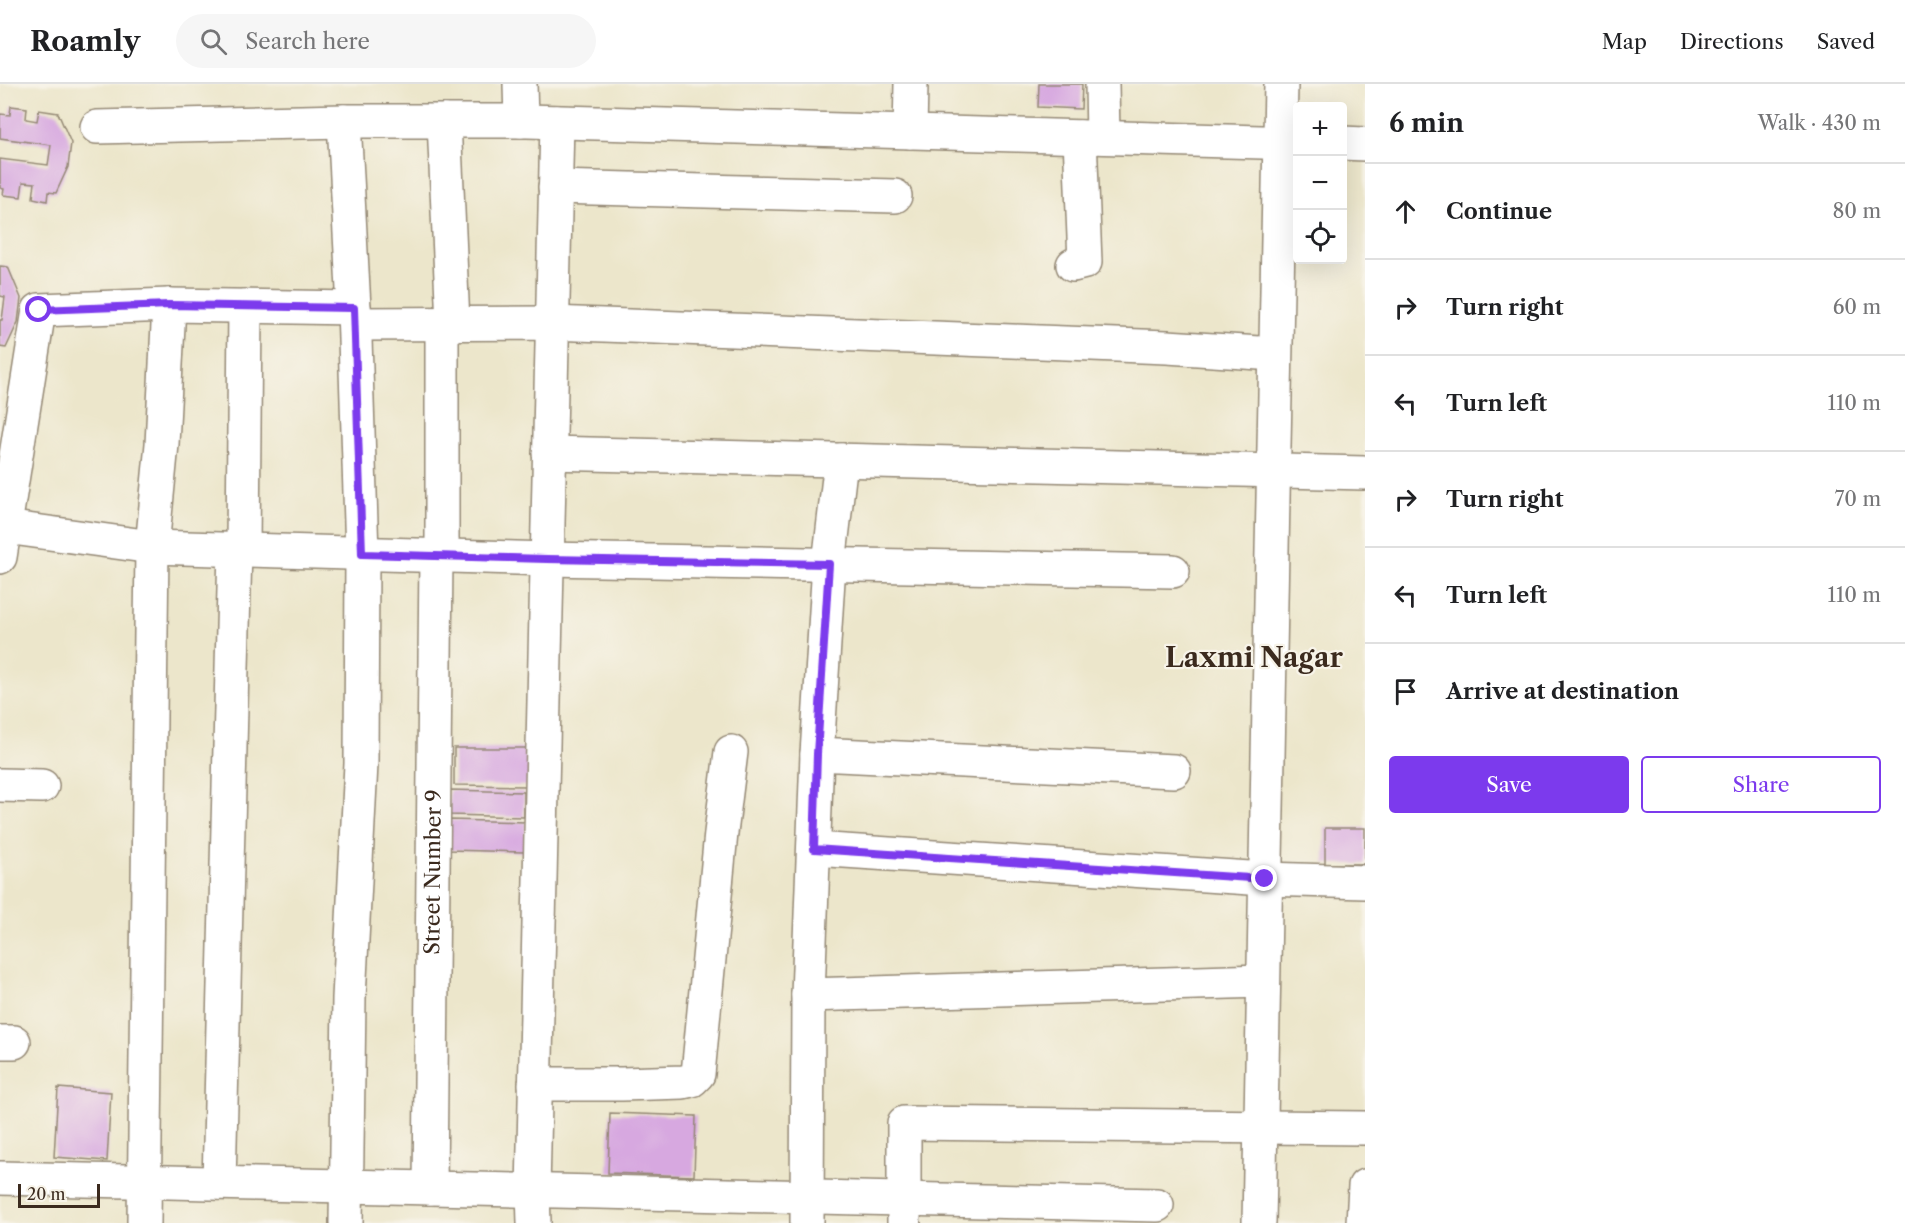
<!DOCTYPE html>
<meta charset="utf-8">
<style>
:root{--surface:#fff;--page:#f6f6f6;--text:#202124;--muted:#757577;--line:#e0e0e0;--accent:#7c3aed}
body{margin:0;font-family:"Libre Caslon Text",serif;background:var(--page);color:var(--text)}
.controls{position:absolute;right:18px;top:18px;display:grid;overflow:hidden;border-radius:6px;box-shadow:0 6px 24px #0002}
.controls button{width:54px;height:54px;display:grid;place-items:center;padding:0;border:0;border-bottom:2px solid var(--line);background:var(--surface);color:var(--text);font:30px sans-serif}
.scale{position:absolute;left:18px;bottom:15px;width:82px;box-sizing:border-box;padding-left:6px;border:3px solid #3b2a1e;border-top:0;font-size:16px;line-height:21px;white-space:nowrap;color:#3b2a1e;-webkit-text-stroke:4px #f7f3e8;paint-order:stroke}
.stop{position:absolute;width:18px;height:18px;margin:-14px;border:4px solid #7c3aed;border-radius:50%;background:#fff}
.stop.end{background:#7c3aed;border-color:#fff;box-shadow:0 2px 6px #0008}
.list{margin:0;padding:0;list-style:none}
h2{display:flex;justify-content:space-between;align-items:center;height:78px;margin:0;padding:0 24px;font-size:26px}
h2 small{font-size:20px;font-weight:400;color:var(--muted)}
.list li{display:grid;grid-template-columns:39px 1fr auto;gap:18px;align-items:center;box-sizing:border-box;height:96px;padding:0 24px;border-top:2px solid var(--line)}
.list b{display:block;font-size:22px;white-space:nowrap}
.list em{font-size:20px;font-style:normal;color:var(--muted)}
.actions{display:flex;gap:12px;padding:18px 24px}
.actions a{flex:1;padding:14px 0;border:2px solid var(--accent);border-radius:6px;text-align:center;font-size:21px;color:var(--accent)}
.actions .main{background:var(--accent);color:#fff}
.icon{flex:none;width:33px;height:33px;fill:none;stroke:currentColor;stroke-width:2;stroke-linecap:round;stroke-linejoin:round}
.map{position:relative;flex:none;width:1365px;height:1139px;overflow:hidden}
header{display:flex;align-items:center;gap:36px;box-sizing:border-box;height:84px;padding:0 30px;background:var(--surface);border-bottom:2px solid var(--line)}
header strong{font-size:28px}
nav{display:flex;gap:33px;margin-inline-start:auto;font-size:21px}
.search{width:420px;height:54px;background:var(--page);display:flex;align-items:center;gap:15px;box-sizing:border-box;padding:0 21px;border-radius:33px;color:var(--muted);font-size:22px}
main{display:flex}
aside{flex:1;background:var(--surface)}
.map>svg:first-child{display:block}
.building{fill:#d7a8e0}
.lines{fill:none;stroke-linecap:round;stroke-linejoin:round}
.minor-casing{stroke:#948874;stroke-width:36}
.minor{stroke:#fff;stroke-width:33}
.route{stroke:#7c3aed;stroke-width:8}
.labels{text-anchor:middle;stroke-width:4.5;stroke-linejoin:round;paint-order:stroke}
.street-label{font-size:21px;fill:#3b2a1e;stroke:#f7f3e8}
.district-label{font-size:27px;font-weight:bold;fill:#3b2a1e;stroke:#f7f3e8}
</style>
<header>
<strong>Roamly</strong>
<div class="search"><svg class="icon" aria-label="search" viewBox="0 0 24 24"><circle cx="10" cy="10" r="6"/><path d="M15 15l6 6"/></svg>Search here</div>
<nav><a>Map</a><a>Directions</a><a>Saved</a></nav>
</header>
<main>
<div class="map">
<svg width="1365" height="1139" viewBox="0 0 1365 1139">
<rect width="100%" height="100%" fill="#f7f3e8"/>
<filter id="ink" filterUnits="userSpaceOnUse"><feTurbulence type="fractalNoise" baseFrequency=".0167" numOctaves="2"/><feDisplacementMap in="SourceGraphic" scale="12" xChannelSelector="R" yChannelSelector="G"/><feConvolveMatrix kernelMatrix="1 2 1 2 8 2 1 2 1" color-interpolation-filters="sRGB"/></filter>
<filter id="wash" filterUnits="userSpaceOnUse"><feTurbulence type="fractalNoise" baseFrequency=".008" numOctaves="4" result="noise"/><feDisplacementMap in="SourceGraphic" scale="24" xChannelSelector="R" yChannelSelector="G"/><feGaussianBlur stdDeviation="1.35" result="paint"/><feColorMatrix in="noise" values="0 0 0 0 0 0 0 0 0 0 0 0 0 0 0 0 0 1.4 0 .05"/><feComposite in="paint" operator="in"/></filter>
<g filter="url(#wash)">
<rect width="100%" height="100%" fill="#ece6cb"/>
<g id="blocks">
<g class="building">
<polygon points="1039,0 1082,0 1081,25 1038,23"/>
<polygon points="11,22 27,24 26,35 37,37 39,26 58,29 71,59 68,83 56,109 48,108 47,117 33,114 35,99 23,98 21,113 3,111 4,105 0,104 0,75 48,81 51,61 0,54 0,30 10,31"/>
<polygon points="0,182 8,183 21,214 18,238 6,264 0,263 0,236 2,236 5,213 0,212"/>
<polygon points="454,664 529,664 529,702 454,701"/>
<polygon points="449,706 524,708 524,733 449,731"/>
<polygon points="449,736 526,738 525,768 448,766"/>
<rect x="1325" y="744" width="40" height="36"/>
<polygon points="58,1004 111,1008 107,1077 54,1073"/>
<polygon points="610,1029 696,1032 694,1092 608,1089"/>
</g>
</g>
</g>
<g filter="url(#ink)">
<use href="#blocks" fill-opacity="0" stroke="#948874" stroke-width="1.5"/>
<g class="lines">
<g class="minor-casing">
<g id="minor">
<polyline points="520,0 521,37"/>
<polyline points="1102,0 1103,53"/>
<polyline points="344,37 354,224 362,470 361,680 349,914 346,1139"/>
<polyline points="444,37 453,239"/>
<polyline points="97,43 344,37 527,37 1298,59"/>
<polyline points="910,48 911,0"/>
<polyline points="1342,59 1365,60"/>
<polyline points="555,103 895,112"/>
<polyline points="1073,181 1085,178 1080,53"/>
<polyline points="442,239 442,472"/>
<polyline points="355,240 552,239 1167,263 1275,270"/>
<polyline points="549,369 1365,389"/>
<polyline points="5,443 152,463 547,475 1173,487"/>
<polyline points="243,465 245,222"/>
<polyline points="0,473 39,226 169,221 354,224"/>
<polyline points="817,670 1174,687"/>
<polyline points="0,701 42,702"/>
<polyline points="814,765 1265,795 1365,798"/>
<polyline points="808,911 1263,897"/>
<polyline points="0,958 14,958"/>
<polyline points="535,1000 622,1000 683,998 692,996 698,990 721,749 731,668"/>
<polyline points="0,1094 1157,1121"/>
<polyline points="219,1099 235,465"/>
<path id="s1" d="M430,1104l6,-632"/>
<polyline points="144,1139 152,463 162,360 169,221"/>
<polyline points="534,1139 533,1107 557,38"/>
<polyline points="807,1139 808,911 817,670 829,480 841,376"/>
<polyline points="904,1139 904,1039 1365,1044"/>
<polyline points="1259,1139 1281,0"/>
<polyline points="1363,1139 1365,1102"/>
</g>
</g>
<use href="#minor" class="minor"/>
</g>
</g>
<g class="lines" filter="url(#ink)">
<polyline class="route" points="39,226 169,221 354,224 362,470 547,475 829,480 817,670 814,765 1265,795"/>
</g>
<g class="labels">
<g class="street-label">
<text dy="7" stroke="none"><textPath href="#s1" startOffset="316">Street Number 9</textPath></text>
</g>
<g class="district-label">
<text x="1254" y="583">Laxmi Nagar</text>
</g>
</g>
</svg>
<div class="controls">
<button>+</button>
<button>−</button>
<button><svg class="icon" aria-label="locate" viewBox="0 0 24 24"><circle cx="12" cy="12" r="6"/><path d="M12 2v4M12 18v4M2 12h4M18 12h4"/></svg></button>
</div>
<div class="scale">20 m</div>
<div class="stop" style="left:39px;top:226px"></div>
<div class="stop end" style="left:1265px;top:795px"></div>
</div>
<aside>
<h2>6 min<small>Walk · 430 m</small></h2>
<ul class="list">
<li><svg class="icon" aria-label="ahead" viewBox="0 0 24 24"><path d="M12 20V5M6 11l6-6 6 6"/></svg><div><b>Continue</b></div><em>80 m</em></li>
<li><svg class="icon" aria-label="right" viewBox="0 0 24 24"><path d="M7 20v-9h11M14 6l5 5-5 5"/></svg><div><b>Turn right</b></div><em>60 m</em></li>
<li><svg class="icon" aria-label="left" viewBox="0 0 24 24"><path d="M17 20v-9H6M10 6l-5 5 5 5"/></svg><div><b>Turn left</b></div><em>110 m</em></li>
<li><svg class="icon" aria-label="right" viewBox="0 0 24 24"><path d="M7 20v-9h11M14 6l5 5-5 5"/></svg><div><b>Turn right</b></div><em>70 m</em></li>
<li><svg class="icon" aria-label="left" viewBox="0 0 24 24"><path d="M17 20v-9H6M10 6l-5 5 5 5"/></svg><div><b>Turn left</b></div><em>110 m</em></li>
<li><svg class="icon" aria-label="arrive" viewBox="0 0 24 24"><path d="M6 21V4h12l-3 4 3 4H6"/></svg><div><b>Arrive at destination</b></div></li>
</ul>
<div class="actions"><a class="main">Save</a><a>Share</a></div>
</aside>
</main>
